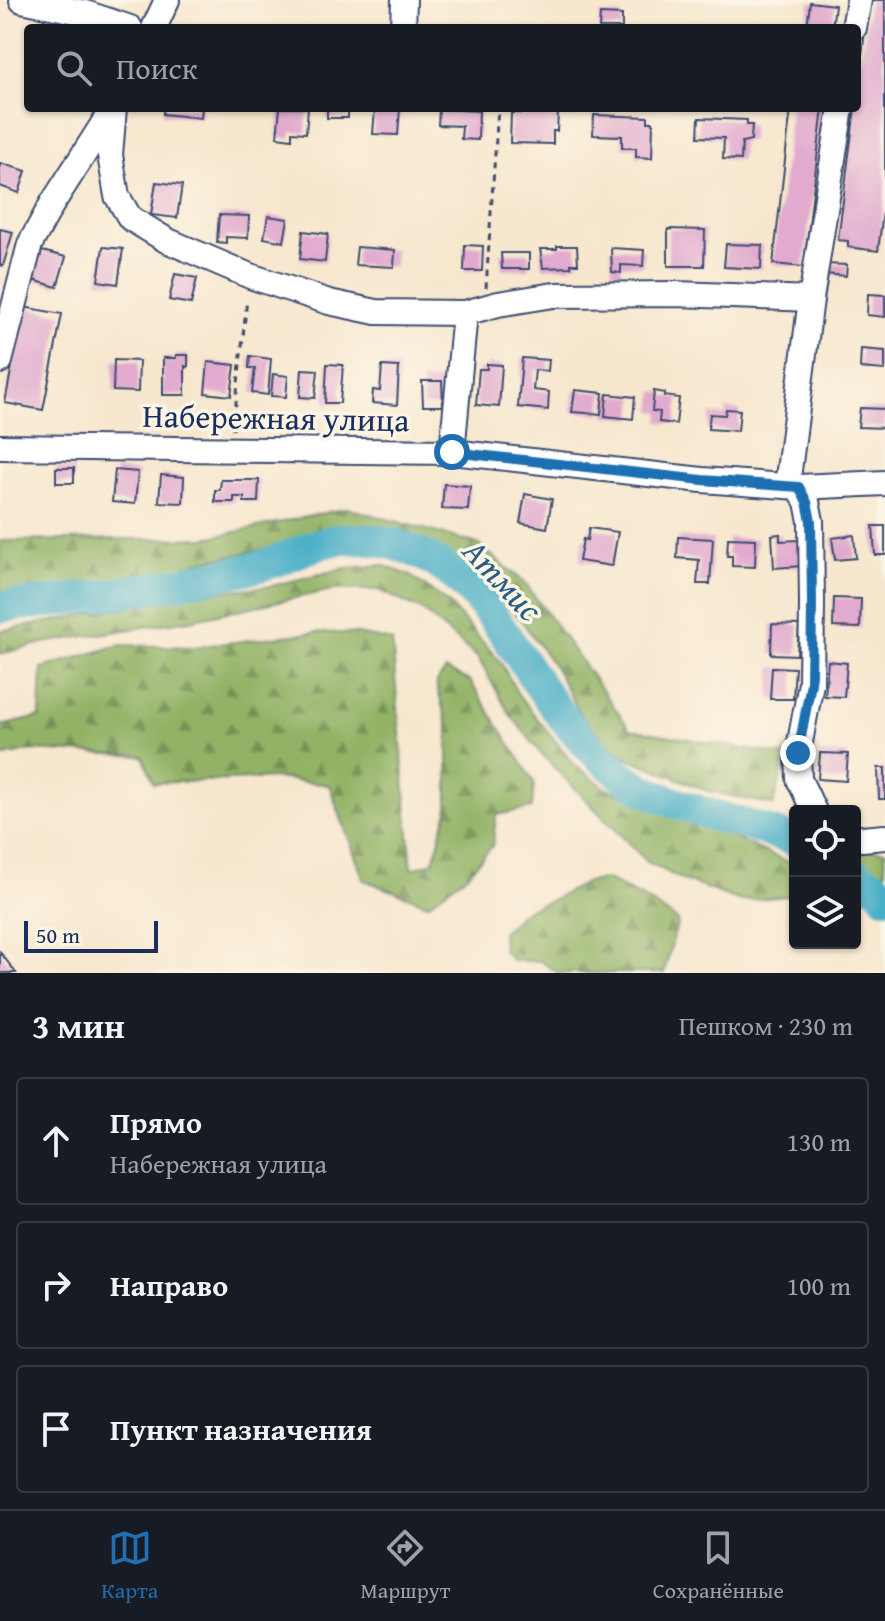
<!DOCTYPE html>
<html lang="ru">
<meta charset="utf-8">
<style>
:root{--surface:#171b24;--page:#242831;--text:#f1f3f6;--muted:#9ea1a6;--line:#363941;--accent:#1f6fb2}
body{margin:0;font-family:"Gentium Book Plus",serif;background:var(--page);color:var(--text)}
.controls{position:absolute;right:24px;bottom:24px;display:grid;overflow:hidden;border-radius:8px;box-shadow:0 2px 6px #0004}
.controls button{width:72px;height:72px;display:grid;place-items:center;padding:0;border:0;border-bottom:2px solid var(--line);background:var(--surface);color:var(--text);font:40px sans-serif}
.scale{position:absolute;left:24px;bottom:20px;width:134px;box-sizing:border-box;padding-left:8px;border:4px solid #1b2f5e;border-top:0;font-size:22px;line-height:28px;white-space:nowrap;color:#1b2f5e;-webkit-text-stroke:6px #fcf5e5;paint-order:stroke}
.stop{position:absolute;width:24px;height:24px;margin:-18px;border:6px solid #1f6fb2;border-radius:50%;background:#fff}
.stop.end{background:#1f6fb2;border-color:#fff;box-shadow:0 2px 8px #0008}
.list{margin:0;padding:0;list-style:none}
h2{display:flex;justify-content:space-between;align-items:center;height:104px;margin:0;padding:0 32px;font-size:34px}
h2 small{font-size:26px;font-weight:400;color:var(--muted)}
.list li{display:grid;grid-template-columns:52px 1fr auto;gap:24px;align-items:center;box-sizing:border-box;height:128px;margin:0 16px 16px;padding:0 16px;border:2px solid var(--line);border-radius:8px}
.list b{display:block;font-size:30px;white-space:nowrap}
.list p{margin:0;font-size:26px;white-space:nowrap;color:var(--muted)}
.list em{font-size:26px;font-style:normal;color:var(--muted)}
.icon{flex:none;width:44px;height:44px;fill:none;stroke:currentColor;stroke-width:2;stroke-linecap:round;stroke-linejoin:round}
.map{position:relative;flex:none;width:885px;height:973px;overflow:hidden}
.search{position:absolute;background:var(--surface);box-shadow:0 2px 6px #0004;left:24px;right:24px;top:24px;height:88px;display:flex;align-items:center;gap:20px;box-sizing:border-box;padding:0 28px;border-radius:8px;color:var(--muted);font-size:30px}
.sheet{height:536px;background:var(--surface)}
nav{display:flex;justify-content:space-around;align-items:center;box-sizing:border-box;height:112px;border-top:2px solid var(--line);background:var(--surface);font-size:22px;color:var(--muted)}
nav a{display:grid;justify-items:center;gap:4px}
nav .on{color:var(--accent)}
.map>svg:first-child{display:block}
.forest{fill:url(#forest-firs);stroke:#567062;stroke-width:2}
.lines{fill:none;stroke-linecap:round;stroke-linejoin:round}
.river{stroke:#48afc7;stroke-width:32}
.building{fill:#e1aace}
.minor-casing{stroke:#3c4b6f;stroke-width:28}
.path{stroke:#3c4b6f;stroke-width:3;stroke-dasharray:6 6;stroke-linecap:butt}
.minor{stroke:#fff;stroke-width:24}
.route{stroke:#1f6fb2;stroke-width:10}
.labels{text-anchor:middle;stroke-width:7;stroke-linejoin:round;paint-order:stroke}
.street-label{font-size:32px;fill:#1b2f5e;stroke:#fcf5e5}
.water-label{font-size:34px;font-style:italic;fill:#2b5c83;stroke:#fcf5e5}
</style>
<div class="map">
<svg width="885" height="973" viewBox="0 0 885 973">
<defs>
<pattern id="forest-firs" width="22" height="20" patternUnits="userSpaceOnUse" patternTransform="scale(2)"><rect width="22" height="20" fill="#92b265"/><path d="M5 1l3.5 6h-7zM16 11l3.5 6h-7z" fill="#769156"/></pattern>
</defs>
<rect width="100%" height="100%" fill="#fcf5e5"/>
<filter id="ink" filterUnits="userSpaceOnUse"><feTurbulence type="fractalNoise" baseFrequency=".0125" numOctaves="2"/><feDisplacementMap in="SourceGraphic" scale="16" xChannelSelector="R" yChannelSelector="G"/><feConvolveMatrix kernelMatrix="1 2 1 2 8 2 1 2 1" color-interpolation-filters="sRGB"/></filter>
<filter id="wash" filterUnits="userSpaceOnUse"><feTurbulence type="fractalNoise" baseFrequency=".006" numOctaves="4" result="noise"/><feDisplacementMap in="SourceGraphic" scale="32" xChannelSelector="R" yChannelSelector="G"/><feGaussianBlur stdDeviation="1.8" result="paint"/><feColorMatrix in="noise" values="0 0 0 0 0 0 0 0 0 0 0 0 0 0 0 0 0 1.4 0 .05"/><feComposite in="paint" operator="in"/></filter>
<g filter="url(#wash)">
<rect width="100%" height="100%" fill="#f7e7ce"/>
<g class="forest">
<polygon points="347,508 478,544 525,583 630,729 787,756 773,805 708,791 628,758 607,743 581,715 555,668 521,620 484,582 438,556 408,543 331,529 301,542 207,560 151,577 87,588 0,598 0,541 207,538"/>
<polygon points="382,565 409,575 448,603 500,661 519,696 575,765 607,789 677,813 795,865 795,895 741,901 683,880 647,862 543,756 509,713 478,658 423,611 379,590 332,590 190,620 48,642 0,654 0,631 195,594 271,586 345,568"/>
<polygon points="317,632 358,634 392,641 412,869 433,862 448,810 448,727 436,683 446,670 470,681 534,782 532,808 496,815 493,845 468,874 428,904 364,880 329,785 276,778 154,783 143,756 33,750 0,757 0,726 40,717 42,668 119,645 193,647"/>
<polygon points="855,848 885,851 885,878 855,866"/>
<polygon points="606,879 649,901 678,921 664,973 558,973 540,961 513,961 503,951 502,932 525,910 550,901 587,882"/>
</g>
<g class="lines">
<g class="river">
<path d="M0,607c86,-8 173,-21 257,-40 30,-7 62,-29 92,-28 119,0 150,97 212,176 19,24 40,45 64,63 40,30 122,43 170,63"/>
<polyline points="855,873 879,888 885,896"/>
</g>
</g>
<g id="blocks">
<g class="building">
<polygon points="869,0 885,0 885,196 878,251 848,247 848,241 838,240"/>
<polygon points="810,2 835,5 832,28 807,28"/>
<polygon points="46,14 75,22 73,28 42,28"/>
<polygon points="600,14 622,15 622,28 599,28"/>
<polygon points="163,108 202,108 201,118 163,114"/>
<polygon points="280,108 308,108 306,133 292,132 292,139 277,137"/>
<rect x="327" y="108" width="21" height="10"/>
<polygon points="375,108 400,108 398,135 373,134"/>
<polygon points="791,108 823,108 804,267 773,264"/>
<polygon points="439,109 479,111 478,140 461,139 462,126 438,125"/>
<polygon points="511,113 558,113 557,131 553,131 553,144 510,143"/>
<polygon points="594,115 648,117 648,122 653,122 652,158 636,157 636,148 622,148 622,136 593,135"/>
<polygon points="699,118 747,120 747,125 752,125 751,140 742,142 741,160 723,159 724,138 698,137"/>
<polygon points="0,163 26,171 19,193 0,186"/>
<polygon points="156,182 182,185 177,218 151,215"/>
<polygon points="219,215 249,216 248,238 226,237 226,243 217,242"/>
<polygon points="268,216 288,219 284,242 264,238"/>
<polygon points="0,229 13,232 3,266 0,265"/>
<polygon points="668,229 705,230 704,266 668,266"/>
<polygon points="303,231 328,234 325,262 300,259"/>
<polygon points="726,244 762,245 761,269 724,267"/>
<polygon points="465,245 483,246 482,271 464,271"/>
<polygon points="557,246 577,246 578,264 571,264 571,267 543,268 540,249 557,249"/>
<polygon points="103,247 123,249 118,284 98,281"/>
<polygon points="357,247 395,250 394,267 355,265"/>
<polygon points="611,248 644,250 643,266 621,265 621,273 612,272"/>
<polygon points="42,251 66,257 57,287 33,280"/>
<polygon points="501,253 529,253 529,269 502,269"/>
<polygon points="825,264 847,265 846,276 825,274"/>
<polygon points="175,274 197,278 191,304 169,300"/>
<polygon points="868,294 885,295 885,317 867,315"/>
<polygon points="23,307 62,314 43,410 5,403"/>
<polygon points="861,349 885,351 885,370 860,368"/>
<polygon points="176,355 188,355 188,367 185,366 185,395 163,395 163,358 176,358"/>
<polygon points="250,356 271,359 268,395 252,393 255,368 249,368"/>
<polygon points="522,358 549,360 548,371 535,370 533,390 549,392 548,410 518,407"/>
<polygon points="114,360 139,361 138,392 113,391"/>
<polygon points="208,362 235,365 231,396 205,393"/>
<polygon points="327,364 343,365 340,403 325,403"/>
<polygon points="487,364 502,365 499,407 476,405 479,369 487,369"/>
<polygon points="382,366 399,367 397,405 372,403 373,390 380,391"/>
<polygon points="302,369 318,370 315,398 300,397"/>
<polygon points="273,374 288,376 286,397 271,396"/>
<polygon points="422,381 442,381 443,406 423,406"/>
<polygon points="575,390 603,393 601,414 572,412"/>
<polygon points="654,391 665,393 664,396 679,398 676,424 659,422 660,412 652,411"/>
<polygon points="607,394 635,397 633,419 605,416"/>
<polygon points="860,408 885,409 885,428 858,427"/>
<polygon points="726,409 740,410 738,431 708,429 710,414 725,415"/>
<rect x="56" y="468" width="18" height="15"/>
<polygon points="115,470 138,472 135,504 112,502"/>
<polygon points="161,475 184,477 183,503 159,502"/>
<polygon points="221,480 259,480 258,502 244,502 244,497 234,497 234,502 215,502 215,490 220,490"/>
<polygon points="444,484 470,486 468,510 442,509"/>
<polygon points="525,494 552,499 547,528 520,523"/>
<polygon points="873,526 885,526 885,555 875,555"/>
<polygon points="589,528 618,532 612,566 579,561 583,539 587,540"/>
<polygon points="780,534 780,541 800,540 802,566 774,568 772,535"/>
<polygon points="854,535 856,558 835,560 832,538"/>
<polygon points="678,537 713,539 710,584 697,584 699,560 677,558"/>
<polygon points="728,538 756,539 755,567 732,566 732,556 727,556"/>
<polygon points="834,598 861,599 860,628 833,627"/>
<polygon points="772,624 799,625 797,655 771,654"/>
<polygon points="828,661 847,663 844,697 825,696"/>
<polygon points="772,667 795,668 793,699 770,699"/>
<polygon points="820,753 848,754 846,781 818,779"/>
<polygon points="878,768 885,768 885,799 879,799"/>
<polygon points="0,952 16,973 0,973"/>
</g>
</g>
</g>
<g filter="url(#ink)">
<use href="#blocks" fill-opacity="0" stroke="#3c4b6f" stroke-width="2"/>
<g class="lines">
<g class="minor-casing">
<g id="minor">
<polyline points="22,0 85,13 130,28"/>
<polyline points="154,28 167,0"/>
<polyline points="403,28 404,0"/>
<polyline points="854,28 859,0"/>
<polyline points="114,108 110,155 117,196 130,218 166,240 250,276 329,302 376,312 465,313 498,304 554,295 676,294 811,299"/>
<polyline points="0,361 30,244 52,204 112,110"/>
<polyline points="0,447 452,452 702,480 799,487 885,483"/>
<polyline points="452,452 465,313"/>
<polyline points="787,486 811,299 841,108"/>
<polyline points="799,487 807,502 811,521 812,603 811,683 798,753 799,779 814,811"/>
<polyline points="855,837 862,839 885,837"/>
</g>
</g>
<g class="path">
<polyline points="486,288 498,108"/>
<polyline points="233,430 247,299"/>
</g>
<use href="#minor" class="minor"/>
</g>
</g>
<g class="lines" filter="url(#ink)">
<polyline class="route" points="452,452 702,480 799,487 807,502 811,521 812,603 811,683 798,753"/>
</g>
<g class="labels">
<g class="street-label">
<text transform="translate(276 418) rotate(1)" y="11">Набережная улица</text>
</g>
<g class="water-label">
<text transform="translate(503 580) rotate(47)" y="12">Атмис</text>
</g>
</g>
</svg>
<div class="controls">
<button><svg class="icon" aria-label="locate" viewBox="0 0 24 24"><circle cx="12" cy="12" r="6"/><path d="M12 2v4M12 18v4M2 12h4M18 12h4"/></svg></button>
<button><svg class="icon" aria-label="layers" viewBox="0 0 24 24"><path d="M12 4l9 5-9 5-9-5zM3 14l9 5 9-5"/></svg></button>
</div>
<div class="scale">50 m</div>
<div class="stop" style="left:452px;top:452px"></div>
<div class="stop end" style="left:798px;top:753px"></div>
<div class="search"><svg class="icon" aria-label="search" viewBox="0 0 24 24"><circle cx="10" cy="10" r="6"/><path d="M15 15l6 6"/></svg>Поиск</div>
</div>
<section class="sheet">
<h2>3 мин<small>Пешком · 230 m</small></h2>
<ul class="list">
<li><svg class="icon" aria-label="ahead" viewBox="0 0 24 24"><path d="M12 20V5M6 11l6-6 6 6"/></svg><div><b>Прямо</b><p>Набережная улица</p></div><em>130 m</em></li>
<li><svg class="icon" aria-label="right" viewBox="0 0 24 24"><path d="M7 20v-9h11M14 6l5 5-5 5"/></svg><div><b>Направо</b></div><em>100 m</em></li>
<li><svg class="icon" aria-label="arrive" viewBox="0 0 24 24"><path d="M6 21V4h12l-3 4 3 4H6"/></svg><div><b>Пункт назначения</b></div></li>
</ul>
</section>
<nav>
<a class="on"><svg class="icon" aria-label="map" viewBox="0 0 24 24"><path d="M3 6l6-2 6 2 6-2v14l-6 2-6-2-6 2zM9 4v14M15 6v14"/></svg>Карта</a>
<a><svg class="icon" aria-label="directions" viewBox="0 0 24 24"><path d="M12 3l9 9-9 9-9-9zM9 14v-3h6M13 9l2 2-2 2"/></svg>Маршрут</a>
<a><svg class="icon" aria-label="saved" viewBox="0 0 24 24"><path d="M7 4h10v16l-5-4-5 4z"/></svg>Сохранённые</a>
</nav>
